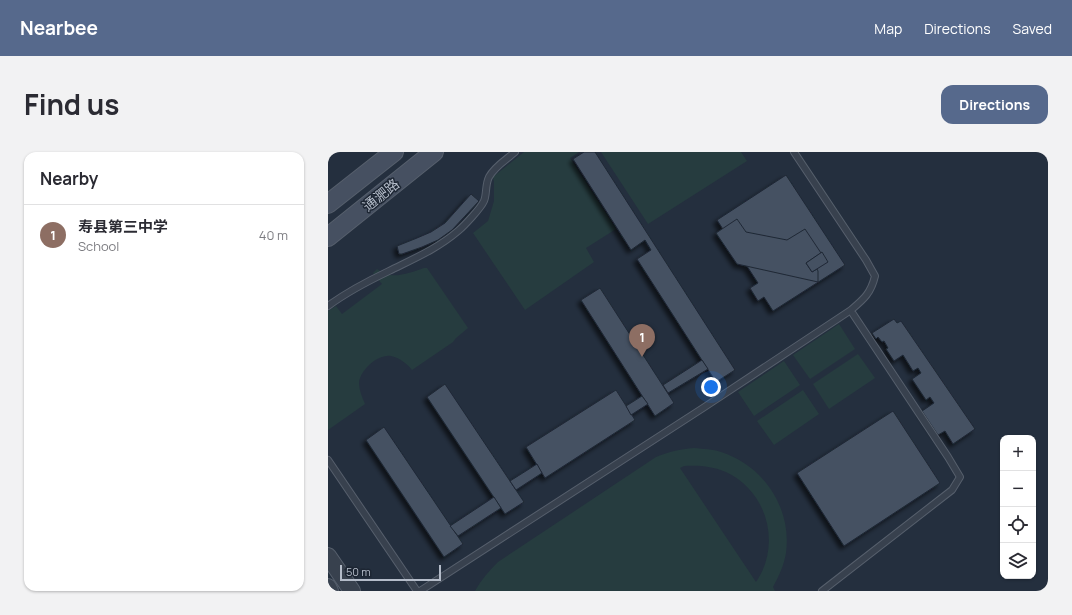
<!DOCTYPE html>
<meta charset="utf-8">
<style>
:root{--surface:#fff;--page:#f2f2f3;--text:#2b2b33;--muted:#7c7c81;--line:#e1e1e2;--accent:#56698c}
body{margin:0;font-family:Manrope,"Noto Sans SC",sans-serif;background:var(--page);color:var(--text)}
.controls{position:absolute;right:12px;bottom:12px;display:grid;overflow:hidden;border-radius:8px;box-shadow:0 1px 3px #0004}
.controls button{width:36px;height:36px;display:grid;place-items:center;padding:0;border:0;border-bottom:1px solid var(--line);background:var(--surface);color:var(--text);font:20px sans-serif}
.scale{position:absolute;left:12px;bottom:10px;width:101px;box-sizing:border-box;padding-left:4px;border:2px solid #b4bcc9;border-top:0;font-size:11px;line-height:14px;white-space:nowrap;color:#b4bcc9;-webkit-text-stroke:3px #1d2633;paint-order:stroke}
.you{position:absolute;left:383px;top:235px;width:14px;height:14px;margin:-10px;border:3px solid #fff;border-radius:50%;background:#1a73e8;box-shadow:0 0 0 6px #1a73e833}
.badge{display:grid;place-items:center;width:26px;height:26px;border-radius:50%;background:var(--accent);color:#fff;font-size:13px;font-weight:700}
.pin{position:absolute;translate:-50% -33px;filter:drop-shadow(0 1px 2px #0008)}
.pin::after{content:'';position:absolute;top:21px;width:14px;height:12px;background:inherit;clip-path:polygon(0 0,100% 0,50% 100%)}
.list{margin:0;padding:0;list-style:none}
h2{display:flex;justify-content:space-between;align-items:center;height:52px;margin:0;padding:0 16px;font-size:17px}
h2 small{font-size:13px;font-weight:400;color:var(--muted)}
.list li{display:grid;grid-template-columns:26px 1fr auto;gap:12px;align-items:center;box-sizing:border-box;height:60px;padding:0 16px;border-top:1px solid var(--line)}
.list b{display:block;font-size:15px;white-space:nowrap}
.list p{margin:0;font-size:13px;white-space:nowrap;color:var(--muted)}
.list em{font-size:13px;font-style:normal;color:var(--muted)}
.icon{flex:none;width:22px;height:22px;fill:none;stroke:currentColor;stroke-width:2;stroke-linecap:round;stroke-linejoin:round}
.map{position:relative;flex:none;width:720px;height:439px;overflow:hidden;border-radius:12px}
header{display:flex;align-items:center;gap:24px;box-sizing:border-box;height:56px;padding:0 20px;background:var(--accent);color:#fff}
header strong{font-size:19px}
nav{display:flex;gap:22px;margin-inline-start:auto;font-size:14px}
.intro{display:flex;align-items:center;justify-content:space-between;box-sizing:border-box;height:96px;padding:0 24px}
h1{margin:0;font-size:28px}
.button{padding:10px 18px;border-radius:12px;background:var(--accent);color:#fff;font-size:14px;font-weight:700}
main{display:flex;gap:24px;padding:0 24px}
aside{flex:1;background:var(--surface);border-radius:12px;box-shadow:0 1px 3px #0004}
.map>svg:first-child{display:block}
.green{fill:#263c3f;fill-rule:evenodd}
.building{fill:#455162;stroke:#1f2835;filter:url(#shadow)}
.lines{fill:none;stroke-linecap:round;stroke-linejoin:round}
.service-casing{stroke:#565f6c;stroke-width:8}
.tertiary-casing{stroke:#565f6c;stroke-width:18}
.secondary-casing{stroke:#565f6c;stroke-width:20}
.service{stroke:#38414e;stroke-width:6}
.tertiary{stroke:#38414e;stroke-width:16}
.secondary{stroke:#465061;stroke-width:18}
.labels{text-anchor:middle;stroke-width:3;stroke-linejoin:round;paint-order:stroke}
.street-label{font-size:14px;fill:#b4bcc9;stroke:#1d2633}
</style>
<header>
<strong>Nearbee</strong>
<nav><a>Map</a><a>Directions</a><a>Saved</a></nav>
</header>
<div class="intro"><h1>Find us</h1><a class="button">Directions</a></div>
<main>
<aside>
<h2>Nearby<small></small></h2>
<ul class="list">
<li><span class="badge" style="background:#8d6e63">1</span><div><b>寿县第三中学</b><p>School</p></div><em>40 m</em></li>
</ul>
</aside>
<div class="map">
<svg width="720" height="439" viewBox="0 0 720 439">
<defs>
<filter id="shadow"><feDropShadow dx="-3.5" dy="3.5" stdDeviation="2" flood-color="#0009"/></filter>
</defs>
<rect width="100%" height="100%" fill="#242f3e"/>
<g class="green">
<polygon points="196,0 251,0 242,6 288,77 258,96 266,110 197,158 145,81 160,69 166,49 166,30 165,25"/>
<polygon points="273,0 413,0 419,9 320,72"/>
<path d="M96,116h3l41,60 -12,10 -3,4 -41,28c-4,-6 -14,-13 -21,-14 -13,-2 -31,14 -32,27 0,7 3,14 6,21l-37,26v-119l8,-5 6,8 40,-30 -9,-11 4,-4c2,1 5,4 8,5 13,4 27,-2 39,-6z"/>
<polygon points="511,172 527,197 482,227 465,203"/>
<polygon points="530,202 547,226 501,257 485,232"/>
<polygon points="456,209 472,233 426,264 410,240"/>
<polygon points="475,238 491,262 446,293 429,269"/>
<path d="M366,296c9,1 19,1 27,4 43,14 71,56 65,101 -2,12 -7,23 -13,34l2,4h-300c6,-11 14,-20 23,-29l158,-105c12,-5 24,-8 38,-9zM356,314c14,-1 28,0 42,6 41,19 56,72 30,110l-76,-114z"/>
</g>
<g class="building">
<polygon points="256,0 267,0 407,218 388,230 309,107 323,98 317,88 303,98 245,7"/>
<polygon points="458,23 517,113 445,159 436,145 430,149 422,136 430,131 389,68"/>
<polygon points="143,42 151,49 124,78 110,88 94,95 74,102 71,102 69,94 89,86 103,80 117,71"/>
<polygon points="409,67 418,80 459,88 477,77 493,101 478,111 484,120 489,117 490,119 490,130 409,112 388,81"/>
<polygon points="494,100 500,110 484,120 478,111"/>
<polygon points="272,136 346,251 327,264 253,148"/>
<polygon points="566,167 569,171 573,169 647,277 625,292 617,279 610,283 594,259 606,251 602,245 598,248 584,227 593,221 590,216 585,219 575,203 566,209 558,197 560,196 556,189 554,190 550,185 548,187 544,181"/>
<polygon points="374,208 380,217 340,241 335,233"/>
<polygon points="117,232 196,350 177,362 99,245"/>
<polygon points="288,238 307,268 217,326 198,295"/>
<polygon points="314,244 320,252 303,263 298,254"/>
<polygon points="565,259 612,331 516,394 469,321"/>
<polygon points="56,275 135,392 116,405 38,288"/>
<polygon points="209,312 214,321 188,338 182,329"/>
<polygon points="166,345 173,356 130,384 122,374"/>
</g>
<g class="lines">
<g class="service-casing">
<g id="service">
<path d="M0,154c19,-14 40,-25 61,-35 24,-12 48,-22 69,-40 6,-5 23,-23 26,-30 3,-7 1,-16 5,-24 6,-11 17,-17 26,-25"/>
<polyline points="0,308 89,439"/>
<path d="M92,439l283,-183 148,-98c13,-11 20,-17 24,-34l-9,-16 -72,-108"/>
<polyline points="494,439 624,338 632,325 620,305 525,162"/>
</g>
</g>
<g class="tertiary-casing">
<g id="tertiary">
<polyline points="0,404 24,439"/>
<polyline points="0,435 2,439"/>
</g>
</g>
<g class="secondary-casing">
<g id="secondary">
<polyline points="0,52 66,0"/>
<polyline points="0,85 106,0"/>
</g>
</g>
<use href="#service" class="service"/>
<use href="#tertiary" class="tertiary"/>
<use href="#secondary" class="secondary"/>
</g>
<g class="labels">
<g class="street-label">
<text transform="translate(53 43) rotate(-39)" y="5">通淝路</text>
</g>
</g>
</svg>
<div class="controls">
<button>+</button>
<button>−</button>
<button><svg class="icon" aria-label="locate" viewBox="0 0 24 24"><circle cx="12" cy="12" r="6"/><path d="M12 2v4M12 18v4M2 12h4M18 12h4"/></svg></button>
<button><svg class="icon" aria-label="layers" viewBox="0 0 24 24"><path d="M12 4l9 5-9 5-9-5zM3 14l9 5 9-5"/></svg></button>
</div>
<div class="scale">50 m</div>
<div class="you"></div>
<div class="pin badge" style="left:314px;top:205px;background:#8d6e63">1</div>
</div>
</main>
